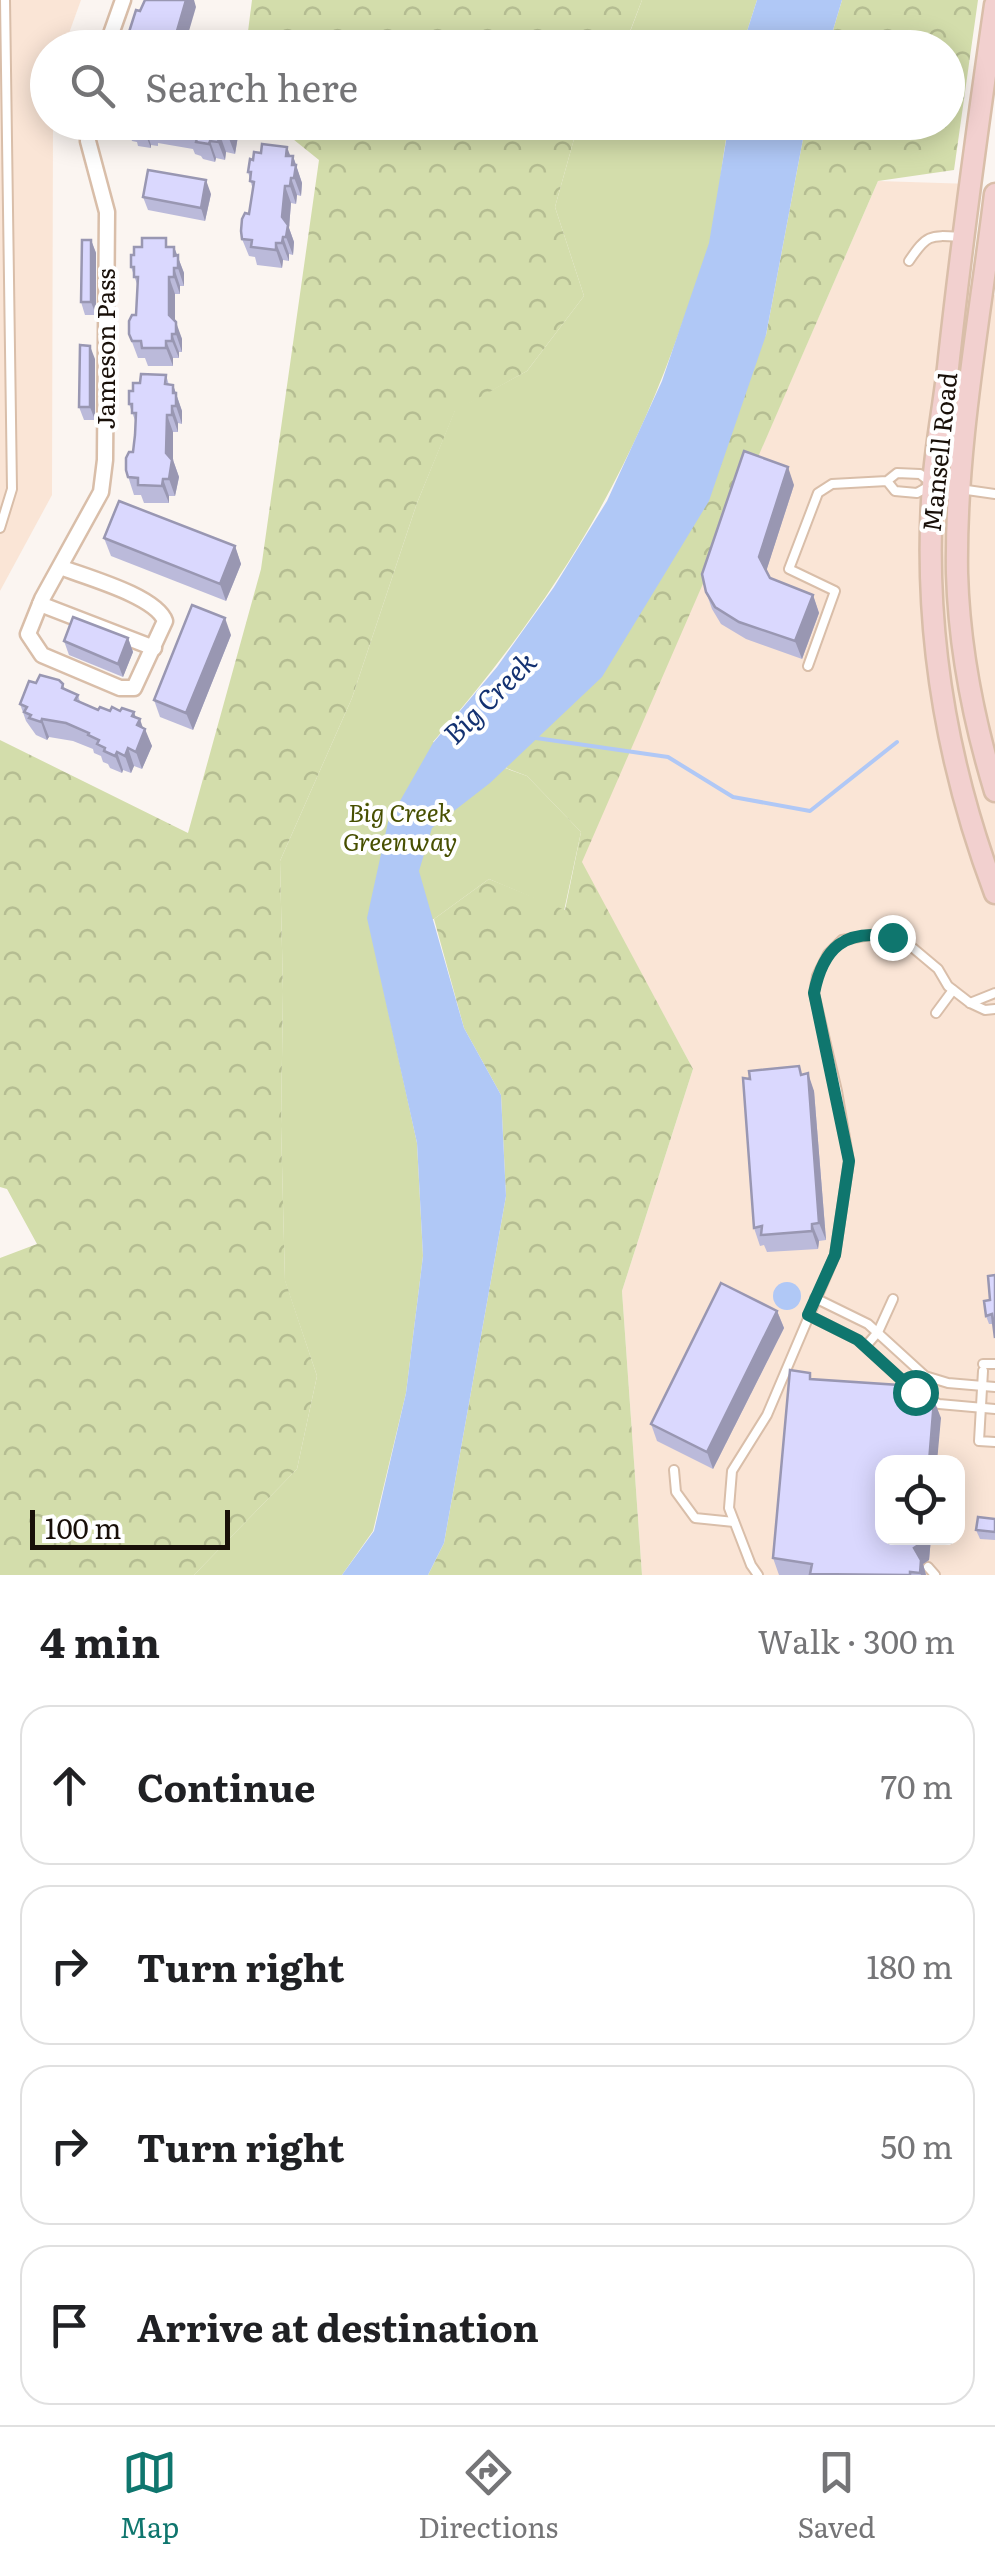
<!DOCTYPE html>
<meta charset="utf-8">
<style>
:root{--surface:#fff;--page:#f2f2f2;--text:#202124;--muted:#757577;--line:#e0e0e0;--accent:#0f766e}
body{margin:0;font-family:Literata,serif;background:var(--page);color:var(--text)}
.controls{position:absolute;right:30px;bottom:30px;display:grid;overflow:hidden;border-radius:20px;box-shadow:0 5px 25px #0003}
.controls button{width:90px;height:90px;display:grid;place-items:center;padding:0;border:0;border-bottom:2px solid var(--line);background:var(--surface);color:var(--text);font:50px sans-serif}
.scale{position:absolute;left:30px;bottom:25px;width:200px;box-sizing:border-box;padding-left:10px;border:5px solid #191009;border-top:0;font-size:28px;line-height:35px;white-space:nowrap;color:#191009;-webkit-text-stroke:8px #fff;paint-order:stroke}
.stop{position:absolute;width:30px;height:30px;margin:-22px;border:8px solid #0f766e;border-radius:50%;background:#fff}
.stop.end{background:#0f766e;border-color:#fff;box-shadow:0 2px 10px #0008}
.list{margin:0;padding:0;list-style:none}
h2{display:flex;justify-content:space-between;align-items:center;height:130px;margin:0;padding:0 40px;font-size:42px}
h2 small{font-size:32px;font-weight:400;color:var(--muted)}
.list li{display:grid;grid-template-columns:65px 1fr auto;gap:30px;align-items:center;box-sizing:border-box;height:160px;margin:0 20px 20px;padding:0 20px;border:2px solid var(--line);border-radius:30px}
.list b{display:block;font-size:38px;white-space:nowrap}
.list em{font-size:32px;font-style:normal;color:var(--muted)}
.icon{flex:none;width:55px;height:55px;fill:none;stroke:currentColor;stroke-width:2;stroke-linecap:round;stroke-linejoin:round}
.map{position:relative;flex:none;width:995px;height:1575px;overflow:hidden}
.search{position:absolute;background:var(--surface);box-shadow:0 5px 25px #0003;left:30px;right:30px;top:30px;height:110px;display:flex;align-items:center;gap:25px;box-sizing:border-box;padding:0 35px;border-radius:55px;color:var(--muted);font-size:38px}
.sheet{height:850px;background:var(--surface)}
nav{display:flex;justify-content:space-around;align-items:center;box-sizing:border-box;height:140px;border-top:2px solid var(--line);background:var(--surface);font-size:28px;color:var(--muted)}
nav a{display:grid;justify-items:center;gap:5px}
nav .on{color:var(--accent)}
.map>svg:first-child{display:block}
.built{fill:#fae5d6;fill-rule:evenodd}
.green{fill:#d3ddab}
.forest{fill:url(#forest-crowns)}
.water{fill:#b0c8f6}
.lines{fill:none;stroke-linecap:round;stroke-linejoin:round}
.stream{stroke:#b0c8f6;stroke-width:4}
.lane-casing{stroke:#d9bea9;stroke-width:12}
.street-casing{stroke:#d9bea9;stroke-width:19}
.secondary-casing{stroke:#d9bea9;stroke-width:25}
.lane{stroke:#fff;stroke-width:8}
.street{stroke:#fff;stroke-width:14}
.secondary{stroke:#f2d0cf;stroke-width:20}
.wall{fill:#bbbada}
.shaded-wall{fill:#9997b2}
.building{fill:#dad8fe;stroke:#9997b2;stroke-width:2.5}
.route{stroke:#0f766e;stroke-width:12}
.labels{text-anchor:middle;stroke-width:8;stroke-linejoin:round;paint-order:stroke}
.street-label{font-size:25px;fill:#191009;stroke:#fff}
.park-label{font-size:25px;font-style:italic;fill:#474f01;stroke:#fff}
.water-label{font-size:28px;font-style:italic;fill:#133171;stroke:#fff}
</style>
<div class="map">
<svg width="995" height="1575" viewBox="0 0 995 1575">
<defs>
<pattern id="forest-crowns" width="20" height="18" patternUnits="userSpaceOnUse" patternTransform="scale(2.5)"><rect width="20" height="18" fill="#d3ddab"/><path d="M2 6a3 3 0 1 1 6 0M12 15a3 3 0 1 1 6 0" fill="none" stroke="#b5bd92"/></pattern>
</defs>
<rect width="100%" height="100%" fill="#fbf5f1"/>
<g class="built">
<polygon points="0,0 81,0 64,47 48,48 48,122 53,123 52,495 0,591"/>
<path d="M878,181l94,3 -8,103 31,8v1280h-353l-20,-284 71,-222 -112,-207zM882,1462h76v76h-76z"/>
</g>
<g class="green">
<polygon points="642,0 757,0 742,47 624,48"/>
<path d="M584,123h145c-8,39 -10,80 -19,119 -7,27 -18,53 -27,79 -57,166 -136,289 -250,421l94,34 54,56 -17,79 -75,-32 -55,40 -66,-1 49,225 6,113 -17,137 -33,138 -31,44h-148l103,-106 20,-93 -32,-95 -4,-155 2,-135 -3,-130 72,-163 65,-195 38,-93 72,-39 57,-75 -29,-89 19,-68z"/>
</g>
<g class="forest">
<polygon points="252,0 642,0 624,47 246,47"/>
<polygon points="842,0 978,0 954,170 878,181 582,862 693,1069 622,1291 642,1575 428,1575 444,1543 506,1196 501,1095 464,1028 434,919 489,879 565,910 581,832 527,776 506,768 766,335 806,123 948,122 948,48 828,47"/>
<polygon points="273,123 584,123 574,139 555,207 584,296 527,371 455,411 417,503 352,698 280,861 283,991 281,1126 285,1280 317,1376 297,1469 194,1575 0,1575 0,1258 37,1244 7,1189 0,1187 0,740 188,833 261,569 319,160"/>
</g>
<g class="water">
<polygon points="757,0 842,0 828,47 742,47"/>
<polygon points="729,123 806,123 766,335 709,501 602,677 490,783 432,828 419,871 464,1028 501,1095 506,1196 444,1543 428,1575 342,1575 374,1531 406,1393 423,1256 417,1143 367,918 388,822 433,743 497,667 554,587 607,501 662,381 709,243"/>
<circle cx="787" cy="1296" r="14"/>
</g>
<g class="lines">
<polyline class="stream" points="536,738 668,757 733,797 810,811 897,742"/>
<g class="lane-casing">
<g id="lane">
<path d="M909,261c18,-27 21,-26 52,-24"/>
<polyline points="960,489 995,494"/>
<polyline points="0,528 12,489 5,0"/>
<polyline points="808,666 835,591 789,569 818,493 832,484 887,481 897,473 920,474 933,484 917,493 895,491 887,481"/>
<polyline points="970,1003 995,993"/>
<polyline points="936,1013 953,990"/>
<polyline points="815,1298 868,1324 925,1376 948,1383 995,1387"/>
<polyline points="808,1315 858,1340 915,1392 939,1404 995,1409"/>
<polyline points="866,1346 878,1332 893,1299"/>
<polyline points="983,1364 995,1364"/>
<polyline points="983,1371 979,1441 995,1442"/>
<polyline points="674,1470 676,1492 695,1518 734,1522"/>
<polyline points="928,1567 935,1575"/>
<polyline points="758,1575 751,1565 729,1508 732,1471 767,1415 835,1255 849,1161 837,1091 814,993 817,976 828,954 842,940 876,934 907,943 938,969 948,986 970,1003 985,1010 995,1009"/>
</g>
</g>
<g class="street-casing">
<g id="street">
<polyline points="106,48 123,0"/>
<path d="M60,567c26,10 96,29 105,54l-31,67h-14l-78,-33 -14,-21 14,-35 59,-107 4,-32 2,-248 -19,-71v-19"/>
<polyline points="40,604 154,648"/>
</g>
</g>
<g class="secondary-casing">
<g id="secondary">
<path d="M995,5c-17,118 -33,235 -46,353 -4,42 -13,85 -16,127 -10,140 13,278 62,408"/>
<path d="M995,194c-15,125 -40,253 -38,379 2,72 17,149 38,218"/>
</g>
</g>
<use href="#lane" class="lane"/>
<use href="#street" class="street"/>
<use href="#secondary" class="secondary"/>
</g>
<g class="wall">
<polygon points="122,122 237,122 239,130 235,154 226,152 225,160 216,158 215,162 203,159 201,156 195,154 193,149 158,143 158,146 151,145 151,148 138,146 137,142 132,141 130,135 126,134"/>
<polygon points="290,156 293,156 302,183 301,196 297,195 296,204 291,203 289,228 294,242 293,255 289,254 289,261 283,260 282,268 257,265 255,257 249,256 242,239 249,214 253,190 248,172"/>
<polygon points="211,194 205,221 148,210 143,197"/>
<polygon points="91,240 96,253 96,315 85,315 81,302"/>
<polygon points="170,247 174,247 184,273 184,286 180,286 180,294 175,294 175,322 182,339 182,352 179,352 179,358 173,358 173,366 148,366 145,358 138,358 129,334 136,315 138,287 131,267"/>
<polygon points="95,359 95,420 84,420 79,407"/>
<polygon points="166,375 169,385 173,385 182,411 182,424 178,423 178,432 173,432 173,460 179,477 175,496 169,496 169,503 144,503 141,495 134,495 126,470 133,452 136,423 129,404 133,391 140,383"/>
<polygon points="794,485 766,571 770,578 813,595 819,613 802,659 746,639 721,624 712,609 706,592"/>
<polygon points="104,538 235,546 241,564 226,601 111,556"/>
<polygon points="231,635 193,730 160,717 154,700"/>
<polygon points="128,638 133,652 123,677 69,655 64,641"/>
<polygon points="36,683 63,684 65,690 78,695 80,702 98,710 135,717 143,728 152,746 142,769 134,766 131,773 123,770 122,773 110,768 108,764 103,762 101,756 94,753 93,749 73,741 49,737 47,740 36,735 26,721 20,704"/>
<polygon points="802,1074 814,1091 826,1240 819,1241 818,1249 767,1252 764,1245 760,1246 754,1228"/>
<polygon points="990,1300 993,1324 989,1324 986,1316"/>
<polygon points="777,1311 784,1328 713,1469 657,1441 651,1424"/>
<polygon points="812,1379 903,1397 941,1418 882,1538 931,1538 929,1560 923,1564 926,1575 779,1575 773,1558"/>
<polygon points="995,1519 995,1540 980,1539 976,1530"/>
</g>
<g class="shaded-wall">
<polygon points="186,0 194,0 196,7 184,48 172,48"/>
<polygon points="229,122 237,122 239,130 235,154 228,136"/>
<polygon points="145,127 151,145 151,148 144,131"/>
<polygon points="220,135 226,152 225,160 218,142"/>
<polygon points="210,141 216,158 215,162 209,144"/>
<polygon points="287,147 293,163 293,156 302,183 301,196 286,156"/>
<polygon points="291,178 297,195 296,204 290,186"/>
<polygon points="206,180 211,194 205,221 201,208"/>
<polygon points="285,186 291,203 289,228 294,242 293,255 286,237 282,217"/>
<polygon points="283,237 289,254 289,261 282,243"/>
<polygon points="91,240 96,253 96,315 91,302"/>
<polygon points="276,243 283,260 282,268 276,250"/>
<polygon points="174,247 184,273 184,286 174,256"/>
<polygon points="174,268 180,286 180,294 174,277"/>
<polygon points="169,277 175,294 175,333 169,315"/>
<polygon points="176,322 182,339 182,352 176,334"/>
<polygon points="172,334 179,352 179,358 172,341"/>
<polygon points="166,341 173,358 173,366 166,348"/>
<polygon points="90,346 95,359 95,420 90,407"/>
<polygon points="173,385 182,411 182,424 176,406 173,393"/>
<polygon points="172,406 178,423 178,432 172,415"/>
<polygon points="167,415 173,432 173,460 179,477 175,496 169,479 166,453"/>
<polygon points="788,467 794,485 765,575 759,557"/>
<polygon points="163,479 169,496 169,503 162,486"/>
<polygon points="235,546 241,564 226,601 220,584"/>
<polygon points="813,595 819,613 802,659 795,641"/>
<polygon points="225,618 231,635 193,730 186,713"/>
<polygon points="128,638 133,652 123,677 118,664"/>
<polygon points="134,712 138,724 140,719 144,731 145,729 152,746 142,769 136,752 132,716"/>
<polygon points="42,719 49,737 47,740 41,722"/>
<polygon points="128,748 134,766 131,773 125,756"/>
<polygon points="117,752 123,770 122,773 115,756"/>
<polygon points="808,1073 814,1091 826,1240 819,1223"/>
<polygon points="812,1224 819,1241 818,1249 812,1231"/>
<polygon points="777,1311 784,1328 713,1469 707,1452"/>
<polygon points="934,1400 941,1418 937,1462 929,1462"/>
<polygon points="923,1538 931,1538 929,1560 923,1564 926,1575 921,1575 914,1548"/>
</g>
<g class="building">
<polygon points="145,0 186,0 172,48 136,48 129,44 132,33 129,32 136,10 140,11"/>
<polygon points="126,122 231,122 228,136 220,135 218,142 210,141 209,144 196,142 197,138 189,137 190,132 152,126 151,129 145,127 144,131 132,128 133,125 126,124"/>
<polygon points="262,144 287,147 286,156 293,156 292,165 296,165 294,178 291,178 290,186 285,186 282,217 288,225 286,237 283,237 282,243 276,243 276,250 251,247 252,240 242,239 241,231 242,219 245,213 249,214 254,182 250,181 251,172 248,172 250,159 253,160 254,152 261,153"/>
<polygon points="148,170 206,180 201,208 143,197"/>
<polygon points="142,238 166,238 166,247 174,247 174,256 178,255 178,268 174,268 174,277 169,277 169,315 176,322 176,334 172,334 172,341 166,341 166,348 142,348 141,341 132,341 129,334 129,321 132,315 136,315 138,277 134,277 134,267 131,267 131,255 134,255 134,247 142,247"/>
<polygon points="82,240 91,240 91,302 81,302"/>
<polygon points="80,345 90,346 90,407 79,407"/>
<polygon points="141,374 166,375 165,384 173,385 173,393 176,393 176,406 172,406 172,415 167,415 166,453 172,460 169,479 163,479 162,486 138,485 138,478 128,477 126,470 126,458 129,452 133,452 135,435 136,413 132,413 132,404 129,404 129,391 133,391 133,383 140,383"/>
<polygon points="744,451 788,467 759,557 770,578 813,595 795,641 739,622 715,607 706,592 702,574"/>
<polygon points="119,501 235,546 220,584 104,538"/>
<polygon points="192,605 225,618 186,713 154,700"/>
<polygon points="73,617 128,638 118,664 64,641"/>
<polygon points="40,675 59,680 63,684 62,688 78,695 75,700 98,710 100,707 110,711 112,707 120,711 122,708 134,712 132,716 140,719 137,725 145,729 136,752 128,748 125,756 117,752 115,756 104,751 105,748 97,744 99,740 88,735 89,733 66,723 42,719 41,722 29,718 31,715 24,712 27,707 20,704 29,681 36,683"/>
<polygon points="799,1066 801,1075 808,1073 819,1223 812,1224 812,1231 761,1235 762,1226 754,1228 743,1078 750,1079 749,1071"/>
<polygon points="995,1275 995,1338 992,1314 986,1316 984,1301 990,1300 988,1276"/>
<polygon points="721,1283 777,1311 707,1452 651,1424"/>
<polygon points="790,1370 810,1373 810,1379 899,1385 900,1396 934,1400 929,1462 882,1462 882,1538 923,1538 923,1542 914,1548 921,1560 920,1573 910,1572 910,1575 810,1574 812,1564 773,1558"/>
<polygon points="978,1517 995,1519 995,1532 976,1530"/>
</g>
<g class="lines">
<path class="route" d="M892,937c-47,-9 -69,11 -78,56l35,168 -14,94 -27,60 50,25 57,52"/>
</g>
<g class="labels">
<g class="street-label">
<text transform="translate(106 349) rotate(-90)" y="9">Jameson Pass</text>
<text transform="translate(940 452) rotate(-84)" y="9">Mansell Road</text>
</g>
<g class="park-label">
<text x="400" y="822">Big Creek<tspan x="400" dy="29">Greenway</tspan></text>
</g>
<g class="water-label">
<text transform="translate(490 698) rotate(-45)" y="10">Big Creek</text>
</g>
</g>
</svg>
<div class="controls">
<button><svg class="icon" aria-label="locate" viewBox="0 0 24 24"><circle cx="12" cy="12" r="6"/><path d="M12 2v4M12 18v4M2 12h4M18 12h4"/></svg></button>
</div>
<div class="scale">100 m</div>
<div class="stop" style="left:915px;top:1392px"></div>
<div class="stop end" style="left:892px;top:937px"></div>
<div class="search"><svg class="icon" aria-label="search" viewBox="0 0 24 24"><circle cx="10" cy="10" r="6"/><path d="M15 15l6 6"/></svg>Search here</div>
</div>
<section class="sheet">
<h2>4 min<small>Walk · 300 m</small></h2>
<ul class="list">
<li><svg class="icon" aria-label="ahead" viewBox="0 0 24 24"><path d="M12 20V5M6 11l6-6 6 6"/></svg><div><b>Continue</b></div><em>70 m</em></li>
<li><svg class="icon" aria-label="right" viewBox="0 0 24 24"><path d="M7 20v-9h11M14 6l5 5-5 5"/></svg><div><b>Turn right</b></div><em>180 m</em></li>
<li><svg class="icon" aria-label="right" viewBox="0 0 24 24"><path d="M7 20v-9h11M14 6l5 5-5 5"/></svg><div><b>Turn right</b></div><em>50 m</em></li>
<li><svg class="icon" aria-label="arrive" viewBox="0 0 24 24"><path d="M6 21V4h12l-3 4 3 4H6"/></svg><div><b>Arrive at destination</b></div></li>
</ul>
</section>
<nav>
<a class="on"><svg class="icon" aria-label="map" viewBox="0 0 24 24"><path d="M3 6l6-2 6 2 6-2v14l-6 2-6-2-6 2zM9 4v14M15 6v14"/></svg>Map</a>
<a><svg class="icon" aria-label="directions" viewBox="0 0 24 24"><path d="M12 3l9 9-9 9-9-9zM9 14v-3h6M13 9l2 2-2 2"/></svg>Directions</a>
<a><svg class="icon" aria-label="saved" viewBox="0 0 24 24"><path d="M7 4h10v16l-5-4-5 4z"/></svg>Saved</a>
</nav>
